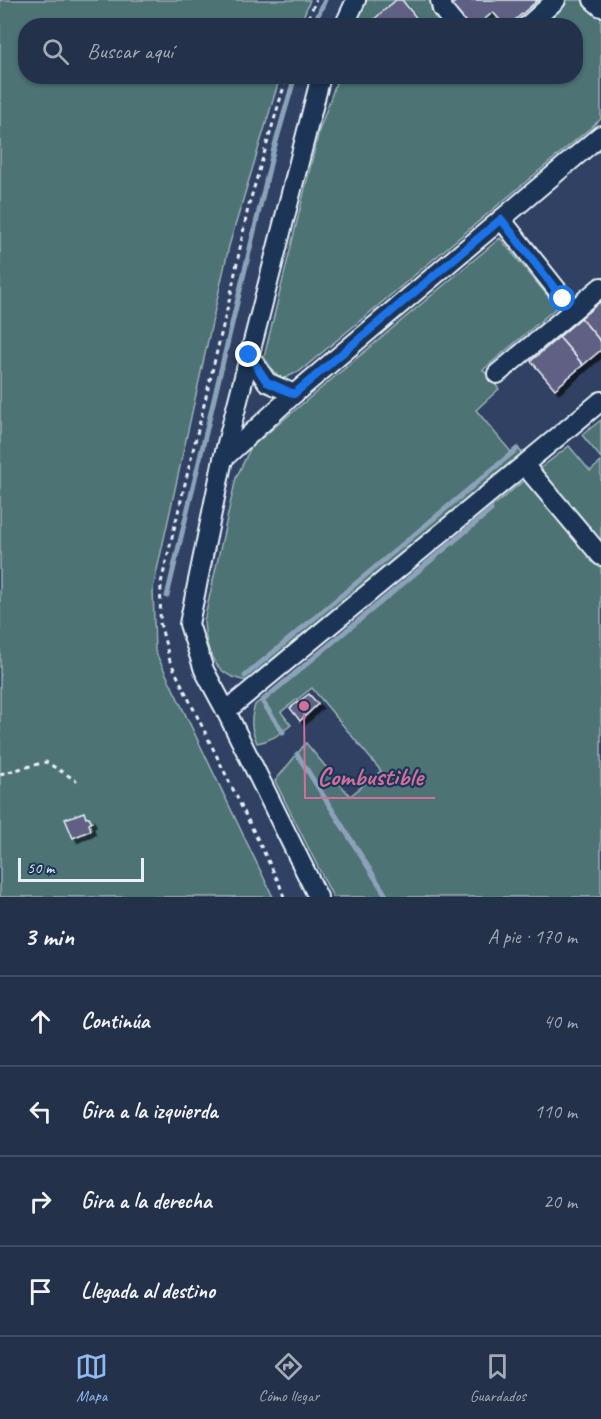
<!DOCTYPE html>
<html lang="es">
<meta charset="utf-8">
<style>
:root{--surface:#24314b;--page:#303d55;--text:#f1f3f6;--muted:#a3a9b5;--line:#414c63;--accent:#90b9f0}
body{margin:0;font-family:Caveat,sans-serif;background:var(--page);color:var(--text)}
.scale{position:absolute;left:18px;bottom:15px;width:126px;box-sizing:border-box;padding-left:6px;border:3px solid #e8f1f8;border-top:0;font-size:16px;line-height:21px;white-space:nowrap;color:#e8f1f8;-webkit-text-stroke:4px #1d3557;paint-order:stroke}
.stop{position:absolute;width:18px;height:18px;margin:-14px;border:4px solid #1a73e8;border-radius:50%;background:#fff}
.stop.end{background:#1a73e8;border-color:#fff;box-shadow:0 2px 6px #0008}
.list{margin:0;padding:0;list-style:none}
h2{display:flex;justify-content:space-between;align-items:center;height:78px;margin:0;padding:0 24px;font-size:26px}
h2 small{font-size:20px;font-weight:400;color:var(--muted)}
.list li{display:grid;grid-template-columns:39px 1fr auto;gap:18px;align-items:center;box-sizing:border-box;height:90px;padding:0 24px;border-top:2px solid var(--line)}
.list b{display:block;font-size:22px;white-space:nowrap}
.list em{font-size:20px;font-style:normal;color:var(--muted)}
.icon{flex:none;width:33px;height:33px;fill:none;stroke:currentColor;stroke-width:2;stroke-linecap:round;stroke-linejoin:round}
.map{position:relative;flex:none;width:601px;height:897px;overflow:hidden}
.search{position:absolute;background:var(--surface);box-shadow:0 2px 4px #0004;left:18px;right:18px;top:18px;height:66px;display:flex;align-items:center;gap:15px;box-sizing:border-box;padding:0 21px;border-radius:24px;color:var(--muted);font-size:22px}
.sheet{height:438px;background:var(--surface)}
nav{display:flex;justify-content:space-around;align-items:center;box-sizing:border-box;height:84px;border-top:2px solid var(--line);background:var(--surface);font-size:16px;color:var(--muted)}
nav a{display:grid;justify-items:center;gap:3px}
nav .on{color:var(--accent)}
.map>svg:first-child{display:block}
.green{fill:#4e7375;stroke:#9bb2b6;stroke-width:1.5}
.lines{fill:none;stroke-linecap:round;stroke-linejoin:round}
.stream{stroke:#8ca2b9;stroke-width:5}
.building{fill:#5e6083;stroke:#e8f1f8;stroke-width:1.5;filter:url(#shadow)}
.minor-casing{stroke:#e8f1f8;stroke-width:22}
.path{stroke:#e8f1f8;stroke-width:3;stroke-dasharray:4.5 4.5;stroke-linecap:butt}
.minor{stroke:#1d3557;stroke-width:18}
.route{stroke:#1a73e8;stroke-width:8}
.leader{fill:none;stroke:#d16f9a;stroke-width:2}
.callout-dot{fill:#d16f9a;stroke:#1d3557;stroke-width:2}
.callout-label{font-size:26px;text-anchor:middle;font-weight:bold;fill:#d16f9a;stroke:#1d3557;stroke-width:4.5;stroke-linejoin:round;paint-order:stroke}
</style>
<div class="map">
<svg width="601" height="897" viewBox="0 0 601 897">
<defs>
<filter id="shadow"><feDropShadow dx="4.5" dy="4.5" stdDeviation="0" flood-color="#0009"/></filter>
</defs>
<rect width="100%" height="100%" fill="#304164"/>
<filter id="ink" filterUnits="userSpaceOnUse"><feTurbulence type="fractalNoise" baseFrequency=".0167" numOctaves="2"/><feDisplacementMap in="SourceGraphic" scale="12" xChannelSelector="R" yChannelSelector="G"/><feConvolveMatrix kernelMatrix="1 2 1 2 8 2 1 2 1" color-interpolation-filters="sRGB"/></filter>
<g filter="url(#ink)">
<g class="green">
<polygon points="0,0 310,0 300,25 26,26 26,76 280,77 229,246 153,588 155,651 273,897 0,897"/>
<polygon points="367,0 601,0 601,119 300,371 283,379 274,372 264,357 319,131 338,77 576,76 576,26 355,25"/>
<path d="M500,238l57,69 -74,63 16,19 -23,21 35,42 6,-5 5,6 -272,228c-35,-3 -44,-28 -46,-60l32,-143 15,-31z"/>
<polygon points="601,420 601,458 582,435"/>
<path d="M569,446l21,25 11,-9v435h-268l-58,-116 31,-38 44,53 31,-25 -69,-83 -31,24 10,13c-10,9 -21,16 -34,18 -6,-14 -7,-23 -2,-38l261,-218z"/>
</g>
<g class="lines">
<g class="stream">
<polyline points="313,26 325,0"/>
<polyline points="167,596 273,152 295,76"/>
<polyline points="245,676 517,449"/>
<polyline points="283,732 262,701 491,510"/>
<polyline points="297,754 387,897"/>
</g>
</g>
<g class="building">
<polygon points="396,0 402,0 423,26 374,26 371,22"/>
<polygon points="458,0 538,0 508,26 505,26 493,12 477,26 465,26 449,7"/>
<polygon points="601,301 601,342 581,318"/>
<polygon points="581,318 601,342 601,350 583,365 559,337"/>
<polygon points="559,337 583,365 555,389 531,361"/>
<polygon points="309,694 318,704 300,721 290,708"/>
<polygon points="84,812 86,818 89,817 92,822 89,824 91,830 73,838 65,819"/>
</g>
<g class="lines">
<g class="minor-casing">
<g id="minor">
<polyline points="440,0 442,9 456,26"/>
<polyline points="593,0 601,7"/>
<polyline points="344,26 356,0"/>
<polyline points="527,26 556,0"/>
<polyline points="321,76 223,459 189,624 204,670 226,711 601,401"/>
<polyline points="501,219 573,310"/>
<polyline points="249,355 267,382 294,394"/>
<polyline points="497,374 601,287"/>
<polyline points="223,459 294,394 601,135"/>
<polyline points="525,466 601,556"/>
<polyline points="226,711 318,897"/>
</g>
</g>
<g class="path">
<polyline points="305,26 316,0"/>
<polyline points="0,774 46,762 77,781"/>
<polyline points="284,897 279,883 170,661 160,623 161,583 231,293 248,208 287,76"/>
</g>
<use href="#minor" class="minor"/>
</g>
</g>
<g class="lines" filter="url(#ink)">
<polyline class="route" points="249,355 267,382 294,394 501,219 563,299"/>
</g>
<path class="leader" d="M304 706L305 798H435"/>
<circle class="callout-dot" cx="304" cy="706" r="6"/>
<g class="callout-label">
<text x="370" y="785">Combustible</text>
</g>
</svg>
<div class="scale">50 m</div>
<div class="stop" style="left:563px;top:299px"></div>
<div class="stop end" style="left:249px;top:355px"></div>
<div class="search"><svg class="icon" aria-label="search" viewBox="0 0 24 24"><circle cx="10" cy="10" r="6"/><path d="M15 15l6 6"/></svg>Buscar aquí</div>
</div>
<section class="sheet">
<h2>3 min<small>A pie · 170 m</small></h2>
<ul class="list">
<li><svg class="icon" aria-label="ahead" viewBox="0 0 24 24"><path d="M12 20V5M6 11l6-6 6 6"/></svg><div><b>Continúa</b></div><em>40 m</em></li>
<li><svg class="icon" aria-label="left" viewBox="0 0 24 24"><path d="M17 20v-9H6M10 6l-5 5 5 5"/></svg><div><b>Gira a la izquierda</b></div><em>110 m</em></li>
<li><svg class="icon" aria-label="right" viewBox="0 0 24 24"><path d="M7 20v-9h11M14 6l5 5-5 5"/></svg><div><b>Gira a la derecha</b></div><em>20 m</em></li>
<li><svg class="icon" aria-label="arrive" viewBox="0 0 24 24"><path d="M6 21V4h12l-3 4 3 4H6"/></svg><div><b>Llegada al destino</b></div></li>
</ul>
</section>
<nav>
<a class="on"><svg class="icon" aria-label="map" viewBox="0 0 24 24"><path d="M3 6l6-2 6 2 6-2v14l-6 2-6-2-6 2zM9 4v14M15 6v14"/></svg>Mapa</a>
<a><svg class="icon" aria-label="directions" viewBox="0 0 24 24"><path d="M12 3l9 9-9 9-9-9zM9 14v-3h6M13 9l2 2-2 2"/></svg>Cómo llegar</a>
<a><svg class="icon" aria-label="saved" viewBox="0 0 24 24"><path d="M7 4h10v16l-5-4-5 4z"/></svg>Guardados</a>
</nav>
